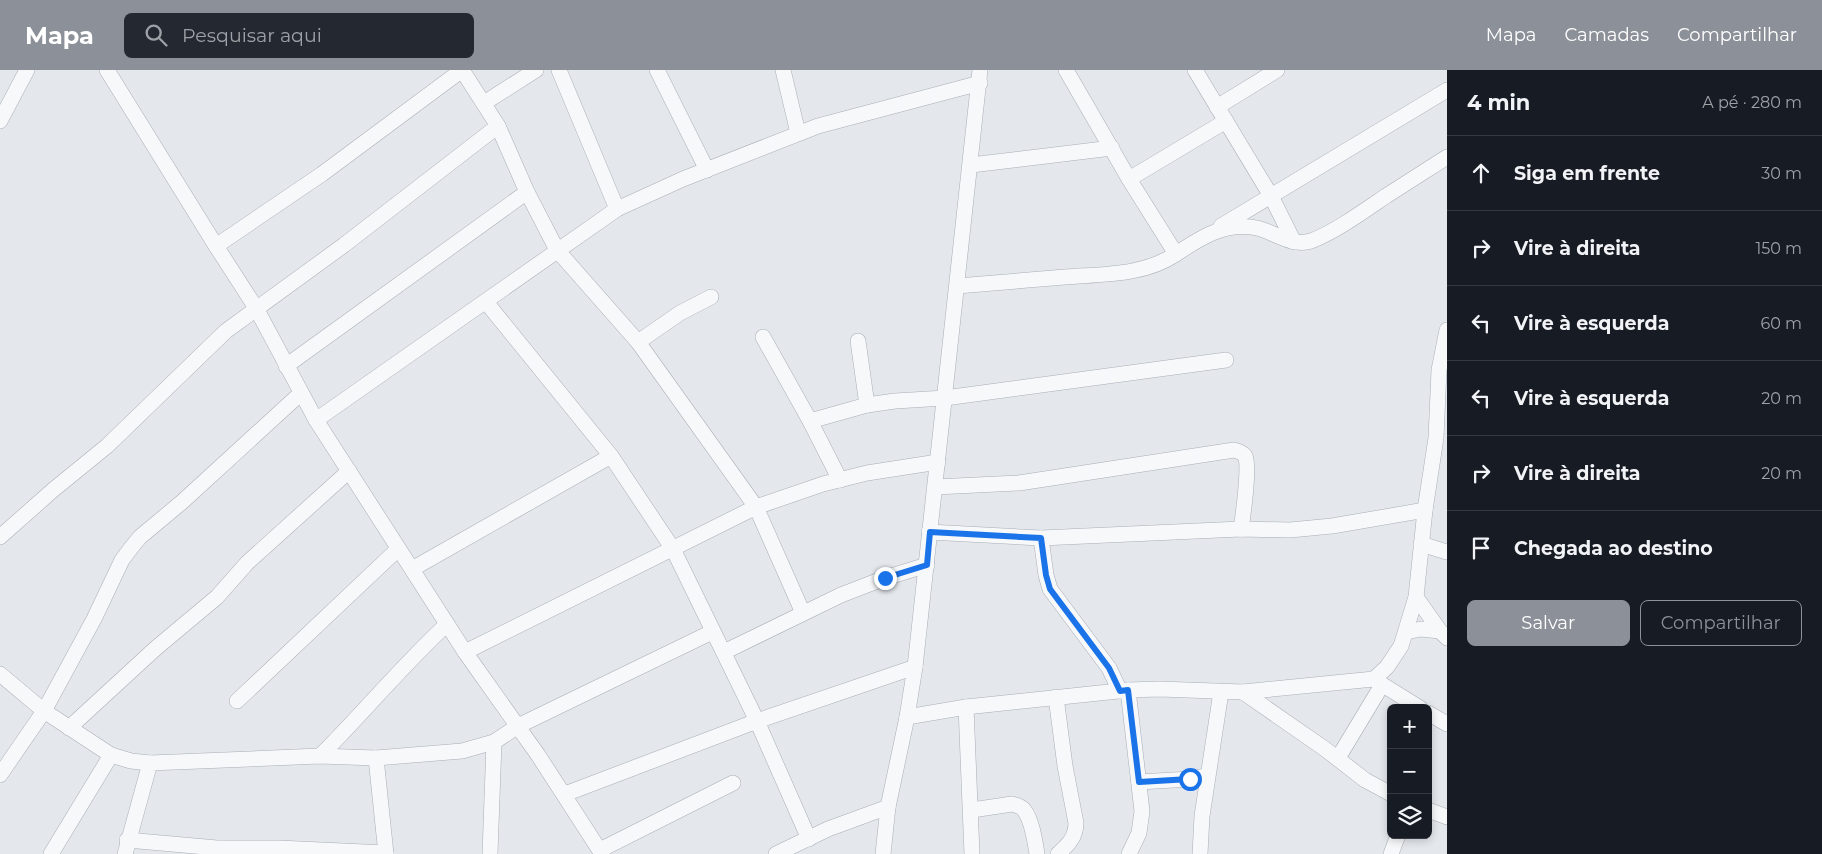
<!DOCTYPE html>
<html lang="pt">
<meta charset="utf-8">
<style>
:root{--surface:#171b24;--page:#242831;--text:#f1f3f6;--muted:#9ea1a6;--line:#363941;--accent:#8c9099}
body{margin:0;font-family:Montserrat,sans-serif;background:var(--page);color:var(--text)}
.controls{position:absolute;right:15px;bottom:15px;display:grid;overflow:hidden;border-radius:8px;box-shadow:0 2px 8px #0003}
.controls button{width:45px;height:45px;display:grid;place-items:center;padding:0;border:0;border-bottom:1px solid var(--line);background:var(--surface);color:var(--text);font:25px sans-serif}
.stop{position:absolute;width:15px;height:15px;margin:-11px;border:4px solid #1a73e8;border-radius:50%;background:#fff}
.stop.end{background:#1a73e8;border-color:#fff;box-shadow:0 1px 5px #0008}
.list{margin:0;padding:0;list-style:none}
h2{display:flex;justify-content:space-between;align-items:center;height:65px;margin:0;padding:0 20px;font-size:21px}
h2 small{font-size:16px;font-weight:400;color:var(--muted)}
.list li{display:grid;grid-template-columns:32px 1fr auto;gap:15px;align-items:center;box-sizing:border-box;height:75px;padding:0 20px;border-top:1px solid var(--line)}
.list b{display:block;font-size:19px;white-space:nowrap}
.list em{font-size:16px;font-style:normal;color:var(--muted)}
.actions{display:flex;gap:10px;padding:15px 20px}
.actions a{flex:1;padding:11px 0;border:1px solid var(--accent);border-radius:8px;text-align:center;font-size:18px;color:var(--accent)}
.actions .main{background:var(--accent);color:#fff}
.icon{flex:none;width:28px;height:28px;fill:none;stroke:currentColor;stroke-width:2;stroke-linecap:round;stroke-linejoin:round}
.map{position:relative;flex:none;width:1447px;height:784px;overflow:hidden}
header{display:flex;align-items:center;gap:30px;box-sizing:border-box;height:70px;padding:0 25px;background:var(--accent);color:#fff}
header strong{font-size:24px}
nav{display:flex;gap:28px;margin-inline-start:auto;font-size:18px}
.search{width:350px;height:45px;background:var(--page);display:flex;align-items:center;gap:12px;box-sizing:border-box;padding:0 18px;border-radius:8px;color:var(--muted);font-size:19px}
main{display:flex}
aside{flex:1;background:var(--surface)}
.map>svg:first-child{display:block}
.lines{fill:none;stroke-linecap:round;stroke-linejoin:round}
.street-casing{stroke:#a9aeb7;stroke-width:16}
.street{stroke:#f7f8fa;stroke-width:15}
.route{stroke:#1a73e8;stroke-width:6}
</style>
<header>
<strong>Mapa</strong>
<div class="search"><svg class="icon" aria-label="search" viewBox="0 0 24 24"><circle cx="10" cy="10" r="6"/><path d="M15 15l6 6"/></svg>Pesquisar aqui</div>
<nav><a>Mapa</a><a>Camadas</a><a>Compartilhar</a></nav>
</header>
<main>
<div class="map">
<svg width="1447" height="784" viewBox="0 0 1447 784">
<rect width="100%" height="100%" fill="#e4e7ec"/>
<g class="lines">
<g class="street-casing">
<g id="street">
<polyline points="107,0 216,176 256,238 316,350 465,582 538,685 602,784"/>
<polyline points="559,0 617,139"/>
<polyline points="657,0 707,100"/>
<polyline points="783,0 798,63"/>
<path d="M1066,0l63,109 47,75c24,-16 50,-33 81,-26 17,4 35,19 54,13 24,-9 53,-30 75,-45 20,-13 41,-26 61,-39"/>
<polyline points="1195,0 1271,126 1294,172"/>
<polyline points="484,33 536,0"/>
<polyline points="1217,37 1277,0"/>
<polyline points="0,51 27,0"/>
<polyline points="971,95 1112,78"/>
<polyline points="1129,109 1226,51"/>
<polyline points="1221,156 1447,20"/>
<polyline points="216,176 322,104 462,0 498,56 527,122 557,180 638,272 756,437 803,543"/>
<path d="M957,216c36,-3 72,-6 108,-9 37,-3 78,-1 111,-23"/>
<polyline points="486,232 611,386 673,479 757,651 809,769"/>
<polyline points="763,267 810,351 840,410"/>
<polyline points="858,271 867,335"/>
<polyline points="638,272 680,243 711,227"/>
<polyline points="286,296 527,122"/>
<polyline points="316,350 617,139 683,109 818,56 980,13"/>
<polyline points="810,351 867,335 895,331 945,328 1226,290"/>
<path d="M935,417l84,-4 215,-33c4,1 8,2 11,6 5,9 -2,60 -4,73"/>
<polyline points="929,462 1041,468 1241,459 1290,460 1332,456 1425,440"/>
<polyline points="0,467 53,420 107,376 226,261 344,175 498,56"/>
<polyline points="1041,468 1046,505 1050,519 1109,598 1120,621"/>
<polyline points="1421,474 1447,482"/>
<polyline points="412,499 611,386"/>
<polyline points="1416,527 1440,561 1447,568"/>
<polyline points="1406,562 1421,559 1440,561"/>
<polyline points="465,582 756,437 823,414 867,403 938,392"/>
<polyline points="724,582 841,525 885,508 927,495"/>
<polyline points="0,604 44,641 111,685 131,691 150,693"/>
<polyline points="1375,610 1420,638"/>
<polyline points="1128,620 1142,741 1139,763 1129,784"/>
<polyline points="1243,622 1325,679 1365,710 1391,724"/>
<path d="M1056,627l9,69 11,57c0,14 -8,22 -18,31"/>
<polyline points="237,631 398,479"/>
<polyline points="966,637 972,784"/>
<polyline points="1428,643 1447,654"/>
<polyline points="907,647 966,637 1128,620 1159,619 1243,622 1374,609 1387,597 1401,576 1416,527 1425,440 1436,368 1439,300 1447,260"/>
<polyline points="69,658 156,578 217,527 247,493 349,401"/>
<path d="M320,686c43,-43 82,-90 127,-132"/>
<polyline points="376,688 386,784"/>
<polyline points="1338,688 1382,615"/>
<polyline points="0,705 44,641 94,549 122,490 131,478 140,467 182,432 301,323"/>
<polyline points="1139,712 1190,709 1207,706"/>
<polyline points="565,724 757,651 915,597"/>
<path d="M972,740l40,-6c4,1 9,2 12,6 8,10 11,31 13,44"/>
<polyline points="1428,740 1447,747"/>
<polyline points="127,770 217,778 278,778 386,783"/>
<polyline points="600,780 733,713"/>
<polyline points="51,784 111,685"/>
<polyline points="125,784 150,693 320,686 376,688 462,681 494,672 518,656 712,562"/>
<polyline points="490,784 494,672"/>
<polyline points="776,784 828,759 888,737"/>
<polyline points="883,784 888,737 907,647 915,597 980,0"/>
<polyline points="1200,784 1202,746 1221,622"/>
<polyline points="1391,784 1398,765"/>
</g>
</g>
<use href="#street" class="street"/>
</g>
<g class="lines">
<polyline class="route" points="885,508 927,495 930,462 1041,468 1046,505 1050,519 1109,598 1120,621 1128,620 1139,712 1190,709"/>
</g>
</svg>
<div class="controls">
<button>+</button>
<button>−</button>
<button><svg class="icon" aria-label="layers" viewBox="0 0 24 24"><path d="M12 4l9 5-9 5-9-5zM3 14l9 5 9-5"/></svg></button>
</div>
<div class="stop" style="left:1190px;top:709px"></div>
<div class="stop end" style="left:885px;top:508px"></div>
</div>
<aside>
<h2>4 min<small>A pé · 280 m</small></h2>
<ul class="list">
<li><svg class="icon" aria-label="ahead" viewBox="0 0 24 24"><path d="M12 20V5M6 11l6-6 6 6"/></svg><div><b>Siga em frente</b></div><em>30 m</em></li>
<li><svg class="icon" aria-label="right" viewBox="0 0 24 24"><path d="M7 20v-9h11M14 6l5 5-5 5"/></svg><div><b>Vire à direita</b></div><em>150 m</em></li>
<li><svg class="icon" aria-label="left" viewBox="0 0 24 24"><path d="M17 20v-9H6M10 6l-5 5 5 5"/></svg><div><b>Vire à esquerda</b></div><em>60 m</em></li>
<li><svg class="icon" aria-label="left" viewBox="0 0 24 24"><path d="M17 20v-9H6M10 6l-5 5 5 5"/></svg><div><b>Vire à esquerda</b></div><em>20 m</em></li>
<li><svg class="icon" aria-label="right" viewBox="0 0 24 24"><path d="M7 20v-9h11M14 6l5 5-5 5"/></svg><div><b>Vire à direita</b></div><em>20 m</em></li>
<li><svg class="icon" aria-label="arrive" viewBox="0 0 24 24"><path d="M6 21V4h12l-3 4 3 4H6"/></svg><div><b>Chegada ao destino</b></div></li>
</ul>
<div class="actions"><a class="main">Salvar</a><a>Compartilhar</a></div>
</aside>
</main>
